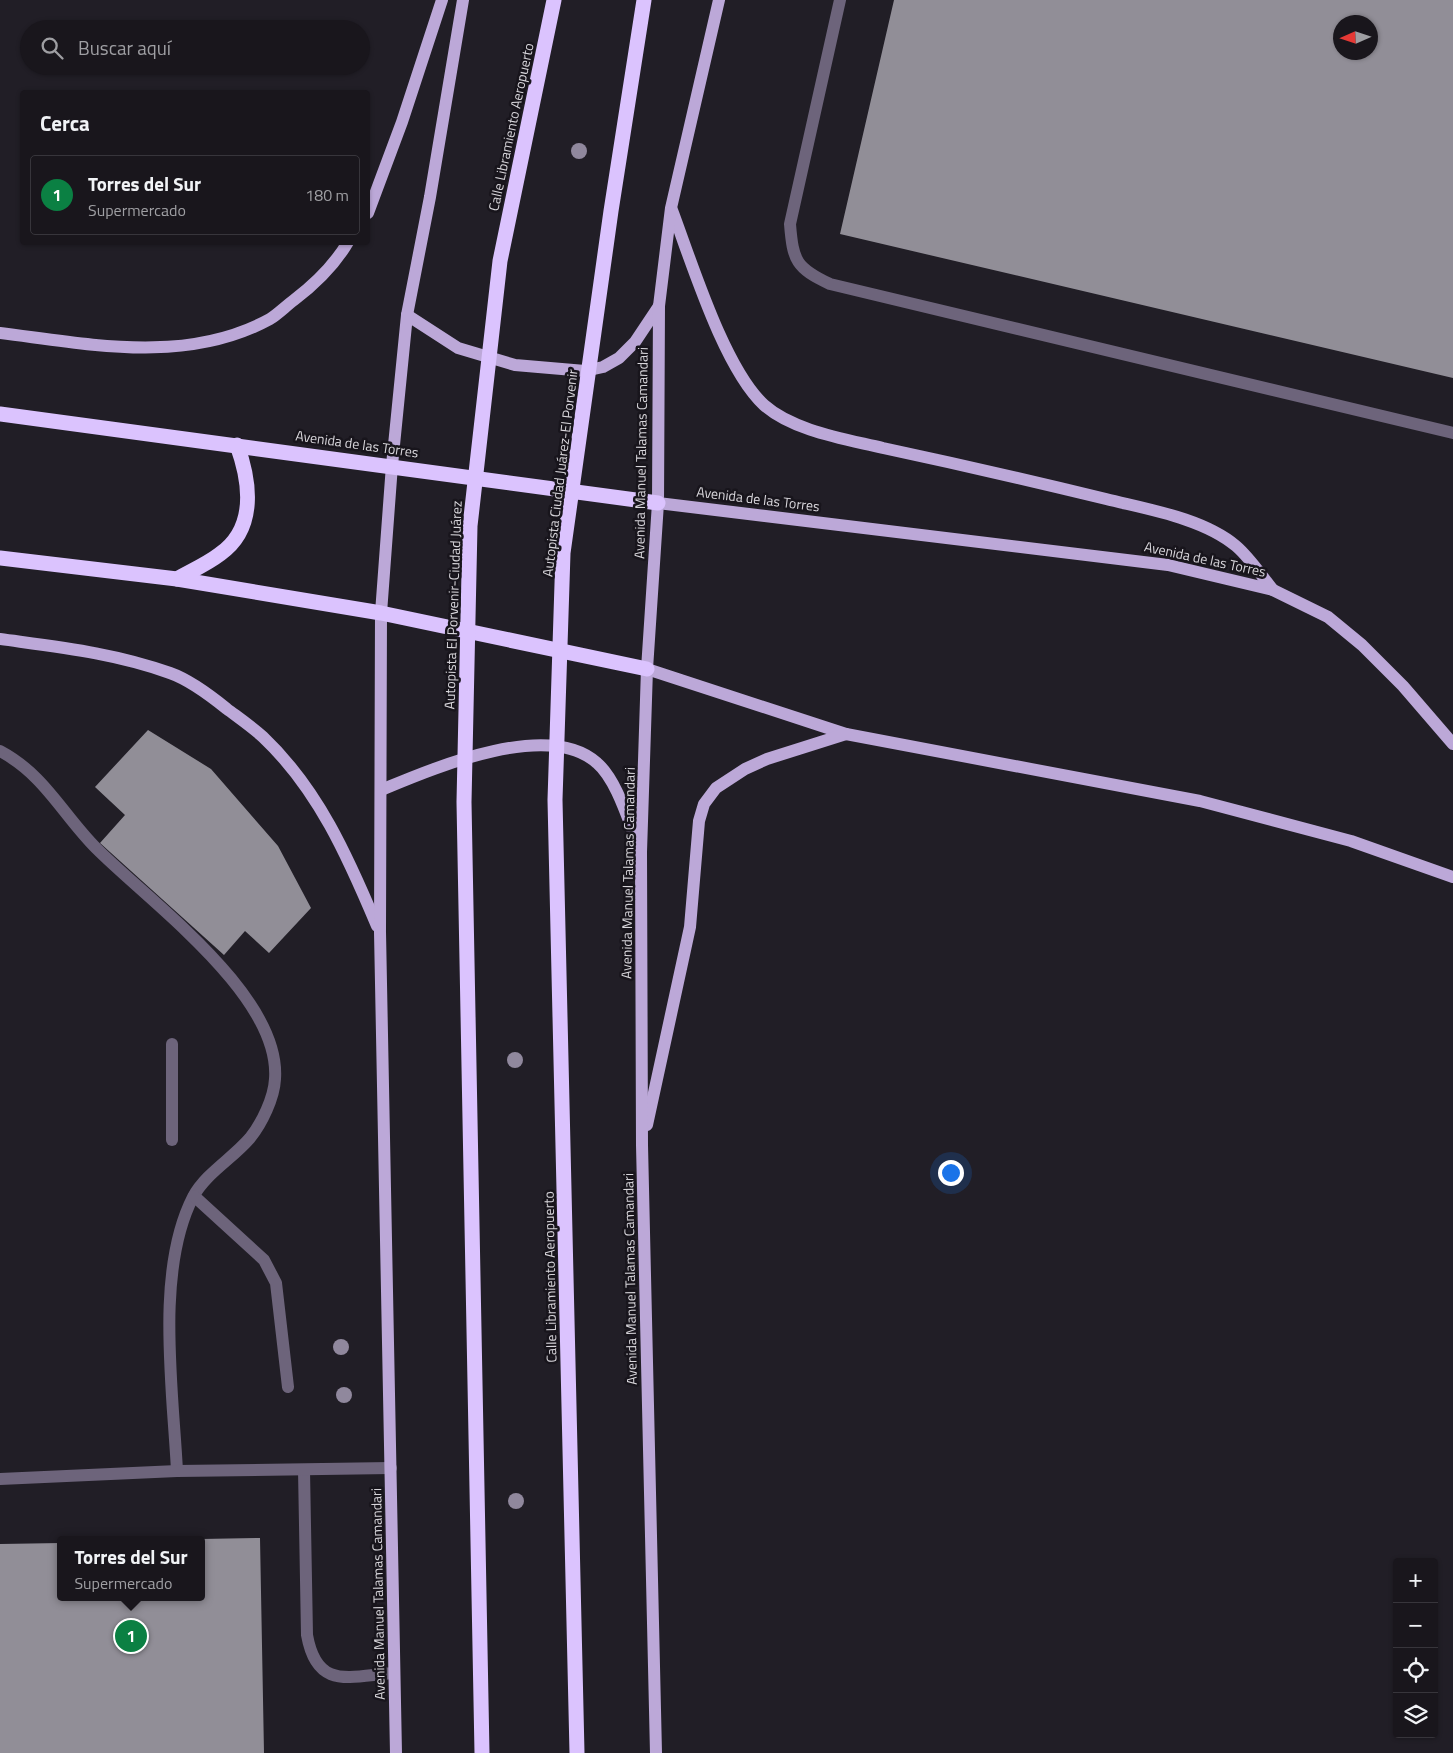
<!DOCTYPE html>
<html lang="es">
<meta charset="utf-8">
<style>
:root{--surface:#19161c;--page:#262329;--text:#f1f3f6;--muted:#9f9fa3;--line:#37353b;--accent:#0b8043}
body{margin:0;font-family:"Titillium Web",sans-serif;background:var(--page);color:var(--text)}
.controls{position:absolute;right:15px;bottom:15px;display:grid;overflow:hidden;border-radius:5px;box-shadow:0 1px 4px #0004}
.controls button{width:45px;height:45px;display:grid;place-items:center;padding:0;border:0;border-bottom:1px solid var(--line);background:var(--surface);color:var(--text);font:25px sans-serif}
.compass{position:absolute;left:1333px;top:15px;width:45px;height:45px;border-radius:50%;background:var(--surface);box-shadow:0 1px 4px #0004;rotate:267deg}
.you{position:absolute;left:950px;top:1172px;width:18px;height:18px;margin:-12px;border:4px solid #fff;border-radius:50%;background:#1a73e8;box-shadow:0 0 0 8px #1a73e833}
.badge{display:grid;place-items:center;width:32px;height:32px;border-radius:50%;background:var(--accent);color:#fff;font-size:16px;font-weight:700}
.pin{position:absolute;translate:-50% -50%;border:2px solid #fff;box-shadow:0 1px 5px #0006}
.popup{position:absolute;left:57px;top:1536px;width:148px;height:65px;box-sizing:border-box;display:grid;place-content:center;border-radius:5px;background:var(--surface);filter:drop-shadow(0 1px 4px #0005);font-size:16px;white-space:nowrap;color:var(--muted)}
.popup b{font-size:19px;color:var(--text)}
.popup::after{content:'';position:absolute;left:50%;top:100%;margin-left:-10px;border:10px solid transparent;border-top-color:var(--surface)}
.list{margin:0;padding:0;list-style:none}
h2{display:flex;justify-content:space-between;align-items:center;height:65px;margin:0;padding:0 20px;font-size:21px}
h2 small{font-size:16px;font-weight:400;color:var(--muted)}
.list li{display:grid;grid-template-columns:32px 1fr auto;gap:15px;align-items:center;box-sizing:border-box;height:80px;margin:0 10px 10px;padding:0 10px;border:1px solid var(--line);border-radius:5px}
.list b{display:block;font-size:19px;white-space:nowrap}
.list p{margin:0;font-size:16px;white-space:nowrap;color:var(--muted)}
.list em{font-size:16px;font-style:normal;color:var(--muted)}
.icon{flex:none;width:28px;height:28px;fill:none;stroke:currentColor;stroke-width:2;stroke-linecap:round;stroke-linejoin:round}
.map{position:relative;flex:none;width:1453px;height:1753px;overflow:hidden}
.search{position:absolute;background:var(--surface);box-shadow:0 1px 4px #0004;left:20px;top:20px;width:350px;height:55px;display:flex;align-items:center;gap:12px;box-sizing:border-box;padding:0 18px;border-radius:28px;color:var(--muted);font-size:19px}
.panel{position:absolute;background:var(--surface);box-shadow:0 1px 4px #0004;left:20px;top:90px;width:350px;height:155px;border-radius:5px}
.map>svg:first-child{display:block}
.building{fill:#918e97;fill-rule:evenodd}
.lines{fill:none;stroke-linecap:round;stroke-linejoin:round}
.minor{stroke:#6d647b;stroke-width:12}
.major{stroke:#bca8d8;stroke-width:12}
.highway{stroke:#dbc3fe;stroke-width:15}
.tree{fill:#90889d}
.labels{text-anchor:middle;stroke-width:5;stroke-linejoin:round;paint-order:stroke}
.street-label{font-size:14px;fill:#d8d6db;stroke:#18151c}
</style>
<div class="map">
<svg width="1453" height="1753" viewBox="0 0 1453 1753">
<rect width="100%" height="100%" fill="#211e26"/>
<g class="building">
<path d="M894,0h559v378l-613,-144zM1340,22h30v30h-30z"/>
<polygon points="148,730 211,769 278,846 311,908 269,953 245,931 224,955 100,843 125,815 95,787"/>
<polygon points="260,1538 264,1753 0,1753 0,1544 61,1543 61,1597 201,1597 201,1539"/>
</g>
<g class="lines">
<g class="minor">
<path d="M840,0l-50,224c3,37 6,44 40,60l623,149"/>
<path d="M0,751c45,24 62,63 97,98 54,54 184,147 178,230 -1,19 -13,44 -25,59 -18,21 -44,35 -57,59 -38,74 -20,193 -16,274"/>
<polyline points="172,1140 172,1044"/>
<polyline points="194,1196 264,1260 276,1283 288,1387"/>
<path d="M304,1470l3,165c10,56 43,41 87,38"/>
<polyline points="0,1479 177,1471 391,1468"/>
</g>
<g class="major">
<path d="M672,210c20,53 52,158 92,195 29,26 82,34 119,43 75,16 149,33 223,51 40,10 97,19 130,47 14,12 25,29 37,44"/>
<polyline points="368,213 402,122 442,0"/>
<polyline points="407,315 458,348 515,365 585,371 603,367 619,358 635,342 659,306"/>
<path d="M0,333c89,11 186,32 270,-14 8,-5 16,-13 24,-19 21,-16 40,-34 54,-58"/>
<polyline points="658,503 1168,565 1273,590 1328,617 1362,645 1403,686 1453,744"/>
<path d="M0,639c58,8 115,14 170,34 20,7 41,23 57,36 12,9 25,18 36,28 55,52 85,120 114,189"/>
<polyline points="647,669 846,734 1200,801 1351,841 1453,877"/>
<path d="M381,790c53,-22 167,-71 216,-27 20,17 32,60 42,84"/>
<polyline points="647,1125 690,927 699,821 704,804 716,788 745,769 767,759 846,734"/>
<polyline points="396,1753 380,932 381,613 392,465 407,315 430,197 463,0"/>
<polyline points="656,1753 642,1145 641,852 647,669 658,503 659,306 671,208 719,0"/>
</g>
<g class="highway">
<polyline points="0,414 658,503"/>
<polyline points="0,558 177,579 381,613 647,669"/>
<path d="M177,579c14,-8 30,-15 43,-25 37,-26 30,-73 17,-109"/>
<polyline points="482,1753 464,802 470,526 500,261 554,0"/>
<polyline points="577,1753 555,800 563,553 611,211 644,0"/>
</g>
</g>
<g class="tree">
<circle cx="579" cy="151" r="8"/>
<circle cx="515" cy="1060" r="8"/>
<circle cx="341" cy="1347" r="8"/>
<circle cx="344" cy="1395" r="8"/>
<circle cx="516" cy="1501" r="8"/>
</g>
<g class="labels">
<g class="street-label">
<text transform="translate(511 127) rotate(-78)" y="5">Calle Libramiento Aeropuerto</text>
<text transform="translate(357 444) rotate(8)" y="5">Avenida de las Torres</text>
<text transform="translate(641 453) rotate(-89)" y="5">Avenida Manuel Talamas Camandari</text>
<text transform="translate(560 473) rotate(-83)" y="5">Autopista Ciudad Juárez-El Porvenir</text>
<text transform="translate(758 499) rotate(7)" y="5">Avenida de las Torres</text>
<text transform="translate(1205 559) rotate(12)" y="5">Avenida de las Torres</text>
<text transform="translate(453 605) rotate(-88)" y="5">Autopista El Porvenir-Ciudad Juárez</text>
<text transform="translate(628 873) rotate(-89)" y="5">Avenida Manuel Talamas Camandari</text>
<text transform="translate(550 1277) rotate(-91)" y="5">Calle Libramiento Aeropuerto</text>
<text transform="translate(630 1279) rotate(-91)" y="5">Avenida Manuel Talamas Camandari</text>
<text transform="translate(378 1594) rotate(-91)" y="5">Avenida Manuel Talamas Camandari</text>
</g>
</g>
</svg>
<div class="controls">
<button>+</button>
<button>−</button>
<button><svg class="icon" aria-label="locate" viewBox="0 0 24 24"><circle cx="12" cy="12" r="6"/><path d="M12 2v4M12 18v4M2 12h4M18 12h4"/></svg></button>
<button><svg class="icon" aria-label="layers" viewBox="0 0 24 24"><path d="M12 4l9 5-9 5-9-5zM3 14l9 5 9-5"/></svg></button>
</div>
<svg class="compass" viewBox="-18 -18 36 36"><path d="M0-13l5 13h-10z" fill="#e53935"/><path d="M0 13l5-13h-10z" fill="#9f9fa3"/></svg>
<div class="you"></div>
<div class="pin badge" style="left:131px;top:1636px">1</div>
<div class="popup"><b>Torres del Sur</b>Supermercado</div>
<div class="search"><svg class="icon" aria-label="search" viewBox="0 0 24 24"><circle cx="10" cy="10" r="6"/><path d="M15 15l6 6"/></svg>Buscar aquí</div>
<section class="panel">
<h2>Cerca<small></small></h2>
<ul class="list">
<li><span class="badge">1</span><div><b>Torres del Sur</b><p>Supermercado</p></div><em>180 m</em></li>
</ul>
</section>
</div>
